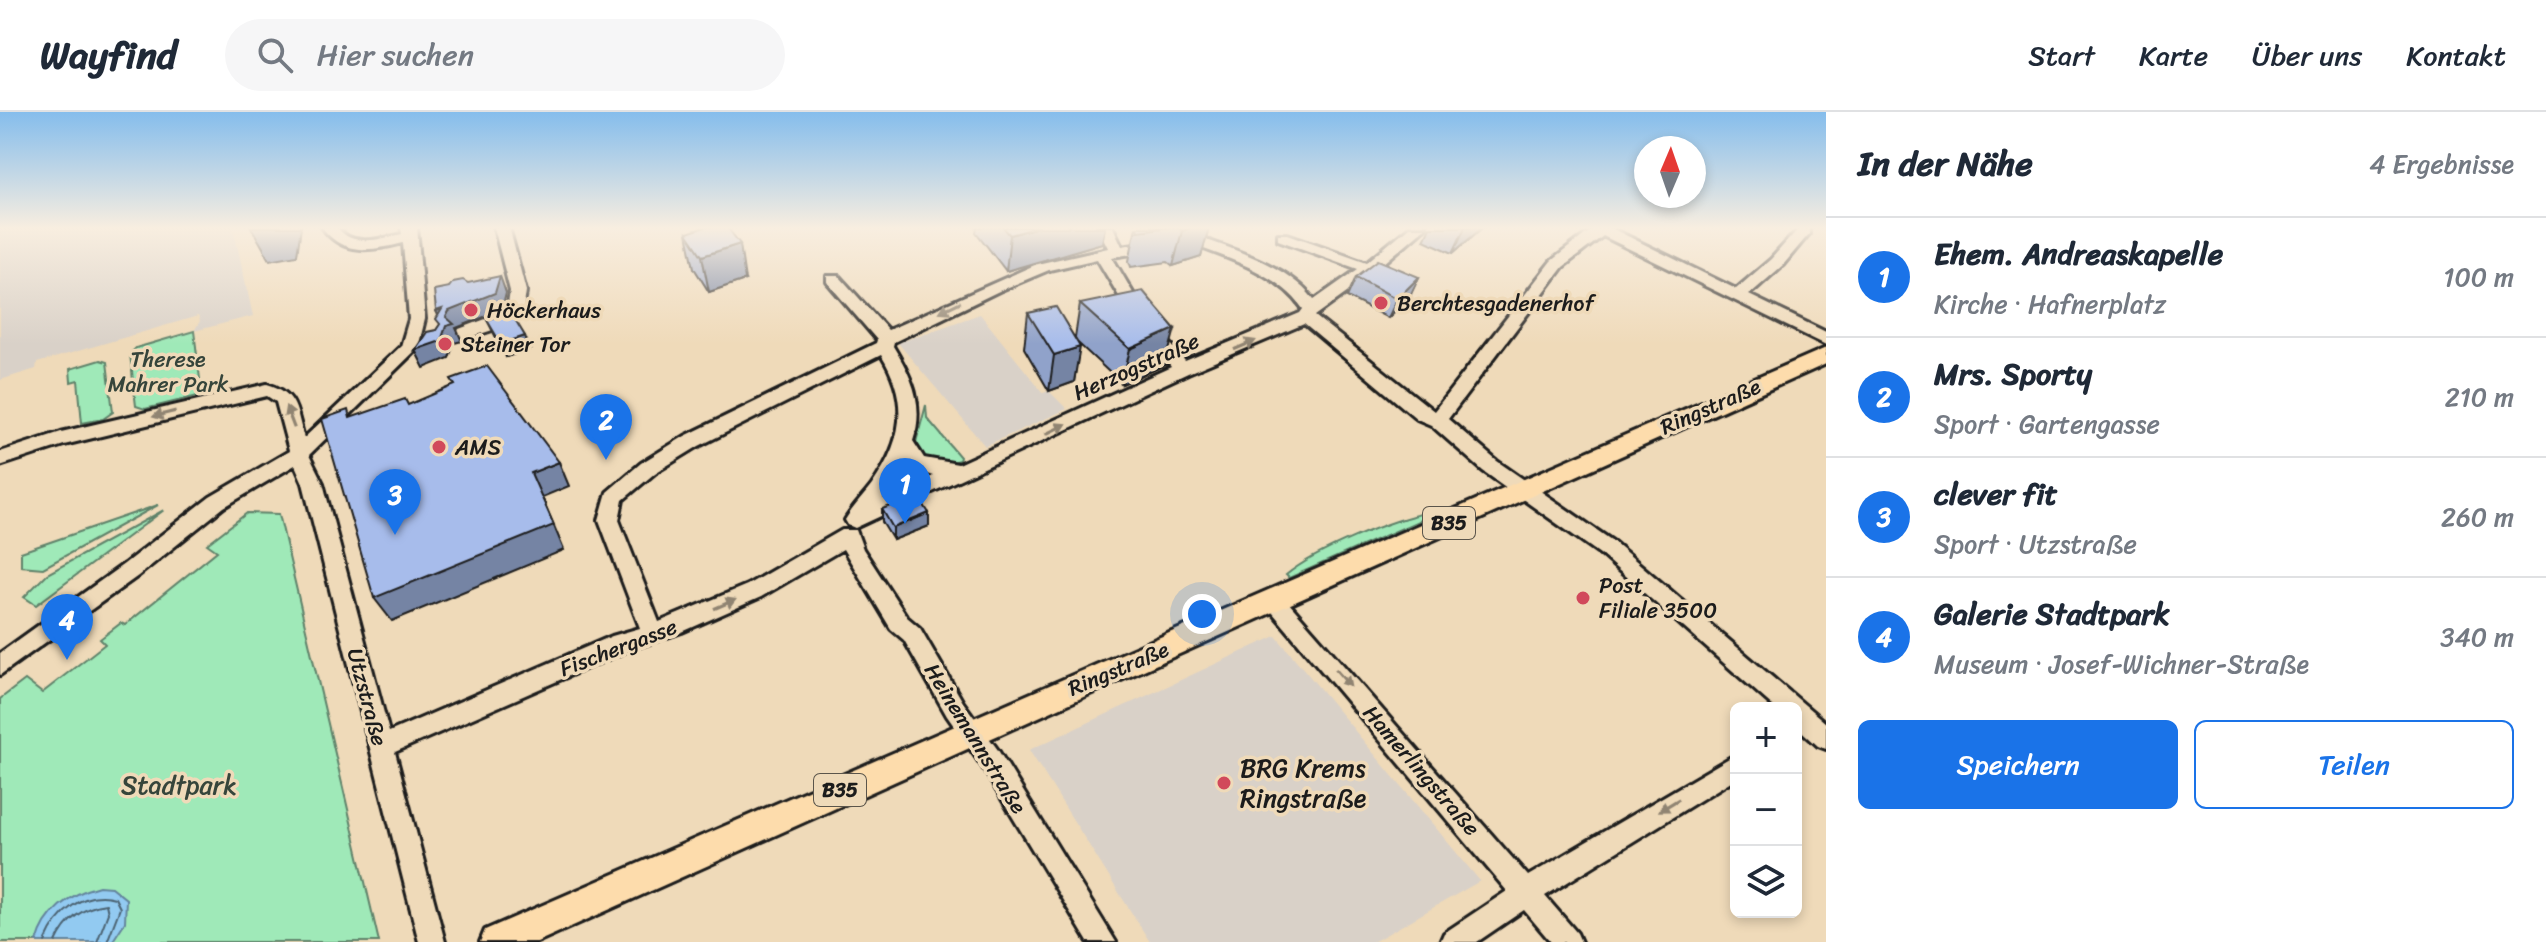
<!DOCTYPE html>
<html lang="de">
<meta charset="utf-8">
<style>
:root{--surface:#fff;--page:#f6f6f7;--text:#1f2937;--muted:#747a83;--line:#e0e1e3;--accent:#1a73e8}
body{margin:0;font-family:Sriracha,sans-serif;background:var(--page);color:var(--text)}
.controls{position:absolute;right:24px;bottom:24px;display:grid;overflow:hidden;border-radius:12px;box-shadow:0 4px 12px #0003}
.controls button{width:72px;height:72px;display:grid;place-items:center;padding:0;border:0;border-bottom:2px solid var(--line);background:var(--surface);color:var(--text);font:40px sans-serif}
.compass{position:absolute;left:1634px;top:24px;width:72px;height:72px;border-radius:50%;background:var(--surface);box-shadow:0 4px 12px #0003;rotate:2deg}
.you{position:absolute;left:1202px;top:502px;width:28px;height:28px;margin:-20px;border:6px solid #fff;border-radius:50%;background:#1a73e8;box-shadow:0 0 0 12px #1a73e833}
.badge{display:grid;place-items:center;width:52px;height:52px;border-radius:50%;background:var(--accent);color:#fff;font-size:26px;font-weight:700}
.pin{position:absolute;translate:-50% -66px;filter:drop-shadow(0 2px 4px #0008)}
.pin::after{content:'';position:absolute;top:42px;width:28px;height:24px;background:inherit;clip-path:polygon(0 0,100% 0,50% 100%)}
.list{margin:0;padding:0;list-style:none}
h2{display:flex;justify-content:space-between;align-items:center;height:104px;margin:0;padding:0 32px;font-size:34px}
h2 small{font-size:26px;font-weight:400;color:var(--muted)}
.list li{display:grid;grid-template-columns:52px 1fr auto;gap:24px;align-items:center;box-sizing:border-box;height:120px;padding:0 32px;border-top:2px solid var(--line)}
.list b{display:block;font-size:30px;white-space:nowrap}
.list p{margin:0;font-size:26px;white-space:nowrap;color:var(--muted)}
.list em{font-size:26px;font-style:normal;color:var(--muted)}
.actions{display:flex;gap:16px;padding:24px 32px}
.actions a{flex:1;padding:18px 0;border:2px solid var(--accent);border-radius:12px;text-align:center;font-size:28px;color:var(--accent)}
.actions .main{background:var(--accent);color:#fff}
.icon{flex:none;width:44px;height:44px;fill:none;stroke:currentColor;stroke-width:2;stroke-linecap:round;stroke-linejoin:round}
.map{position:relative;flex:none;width:1826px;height:830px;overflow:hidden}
header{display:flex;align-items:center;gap:48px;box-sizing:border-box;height:112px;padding:0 40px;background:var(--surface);border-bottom:2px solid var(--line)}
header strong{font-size:38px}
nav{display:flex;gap:44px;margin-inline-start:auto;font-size:28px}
.search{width:560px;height:72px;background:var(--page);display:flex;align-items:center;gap:20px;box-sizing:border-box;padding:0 28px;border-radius:44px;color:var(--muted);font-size:30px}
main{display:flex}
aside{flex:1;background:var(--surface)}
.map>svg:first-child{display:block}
.built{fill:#d9d1c8}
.green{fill:#9fe9b8;stroke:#5e826a;stroke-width:2}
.water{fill:#92caf1;stroke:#63849c;stroke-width:2}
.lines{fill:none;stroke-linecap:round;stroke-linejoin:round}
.shore{stroke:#4b6271;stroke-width:2}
.minor-casing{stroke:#1c1c1c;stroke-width:6}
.major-casing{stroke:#1c1c1c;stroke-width:6}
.minor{fill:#efdab9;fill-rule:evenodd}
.major{fill:#fddcac;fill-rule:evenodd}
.wall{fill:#90a2ca;stroke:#1c1c1c;stroke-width:2}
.shaded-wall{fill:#7584a4;stroke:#1c1c1c;stroke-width:2}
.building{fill:#a7bceb;stroke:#1c1c1c;stroke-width:2}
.oneway{fill:#908472}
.poi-dot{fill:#d1495b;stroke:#efdab9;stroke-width:3}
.labels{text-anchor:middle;stroke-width:7;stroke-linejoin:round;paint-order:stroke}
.shield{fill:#efdab9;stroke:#5b554b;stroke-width:2}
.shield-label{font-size:20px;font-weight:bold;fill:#1c1c1c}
.poi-label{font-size:22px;fill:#1c1c1c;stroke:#efdab9;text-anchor:start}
.park-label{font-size:22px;fill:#36453b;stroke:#efdab9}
.street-label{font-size:22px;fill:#1c1c1c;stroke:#efdab9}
.near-poi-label{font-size:26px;fill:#1c1c1c;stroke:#efdab9;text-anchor:start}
.near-park-label{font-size:26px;fill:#36453b;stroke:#efdab9}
</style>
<header>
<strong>Wayfind</strong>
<div class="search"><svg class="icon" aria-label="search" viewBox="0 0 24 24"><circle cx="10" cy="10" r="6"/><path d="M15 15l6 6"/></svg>Hier suchen</div>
<nav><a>Start</a><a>Karte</a><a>Über uns</a><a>Kontakt</a></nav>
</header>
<main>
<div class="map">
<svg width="1826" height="830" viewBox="0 0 1826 830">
<rect width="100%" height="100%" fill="#efdab9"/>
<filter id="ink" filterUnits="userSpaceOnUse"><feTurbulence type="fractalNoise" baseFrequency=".0125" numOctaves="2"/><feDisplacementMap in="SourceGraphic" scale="16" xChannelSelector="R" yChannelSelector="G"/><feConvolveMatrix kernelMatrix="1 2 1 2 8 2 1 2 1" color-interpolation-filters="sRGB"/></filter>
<g filter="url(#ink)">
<g class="built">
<polygon points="0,115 233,115 253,204 194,219 200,209 198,204 37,251 36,257 0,268"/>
<polygon points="980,202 1043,281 1049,279 1067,297 985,334 898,231"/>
<polygon points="1276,524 1480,769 1373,830 1150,830 1029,638"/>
</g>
<g class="green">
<polygon points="194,219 202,283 145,297 136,294 130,242 136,236"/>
<polygon points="100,248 107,250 113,300 103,307 82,311 78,268 71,270 70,257"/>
<polygon points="926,293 927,306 960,345 959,348 944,352 924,349 915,334"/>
<polygon points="158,393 43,456 21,454 21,440"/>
<polygon points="164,398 36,493 24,485 47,462"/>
<path d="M1430,400l2,3 -143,63 -3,-3c29,-24 106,-56 144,-63z"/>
<polygon points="247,401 279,402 379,830 0,830 0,587 25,568 42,581 105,532 100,527 121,511 125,513 217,439 207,432"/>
</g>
<path class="water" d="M99,774l12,1 15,12 -1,23 -13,20h-75c8,-30 32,-48 62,-56z"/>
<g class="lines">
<g class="shore">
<path d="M45,830c12,-29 38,-53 70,-44l5,10 -13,34"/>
<path d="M56,830c10,-22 26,-35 50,-38l2,9 -11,29"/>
</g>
<g class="minor-casing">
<g id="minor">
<path d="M322,115h15c15,21 43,12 65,7l-1,-7h16l8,92 -7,29 -109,107 14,28 66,249 223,-96 28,-8 -41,-108 8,-28 34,-29 44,-27 191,-93 1,-3 -50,-58v-6h12l49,54 149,-66 71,-16 -10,-21h15l9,19 36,-6 8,5 -8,5 -46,7 31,53 42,51 115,-48 3,-4c-26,-38 -82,-53 -123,-69v-6h10c41,15 97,30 124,66l44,-31 -80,-29v-6h10l79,28 42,-35h17l-64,55 -47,34 119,95 117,-150 40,-31 -2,-3h20l127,62 35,-30 28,-31h10v6l-26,31 -34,30 77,37v13l-223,-109 -40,31 -115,152 49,42 117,81 212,181v26l-8,-3 -22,-20v-18h-21l-175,-154 -117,-83 -52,-46 -14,-6 -113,-95 -116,49 -333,155 -7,-3 -3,-5c7,-12 18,-23 27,-35 31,-45 38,-83 9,-130l-182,91 -44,27 -32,27 -4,20 40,102 88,-37 95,-55h14l7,19 44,68 13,11 43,74 35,48 118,192h-28l-106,-176 -35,-50 -43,-76 -13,-11 -48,-80 -82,48 -79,35 -56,19 -231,101 50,190h-26l-116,-459 -8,-18 -71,42 -86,69 -138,99v-22l124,-89 86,-67 79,-46 -13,-49 -9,-6 -203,49 -64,21v-14l61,-20 206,-48c31,9 29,27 37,54l97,-92 8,-27 -6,-76c-31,8 -61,13 -81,-16zM1097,147l35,59 39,49 -213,97 -34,-6 -11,-17c12,-36 -1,-64 -20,-95l1,-4 105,-51 50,-21zM905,350l12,9 16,5 -50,23z"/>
<polygon points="494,115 509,115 526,179 523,201 508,213 465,227 459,225 457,221 459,217 507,199 510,179"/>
<polygon points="1274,479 1281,482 1528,764 1736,642 1736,666 1545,784 1577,821 1581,830 1551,830 1524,798 1477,830 1440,830 1444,821 1507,779 1267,494 1263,488 1267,482"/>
</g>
</g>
<g class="major-casing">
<polygon id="major" points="1826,236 1826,252 537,830 480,830 485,818"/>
</g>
<use href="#minor" class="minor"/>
<use href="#major" class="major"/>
</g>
<g class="wall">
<polygon points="977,115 1105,115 1102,131 1006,159 976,120"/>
<polygon points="1136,115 1209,115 1201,145 1173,154 1168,150 1131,155 1129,149"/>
<polygon points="1430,115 1483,115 1453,141 1424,128"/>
<polygon points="687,121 745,168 709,180 694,156"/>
<polygon points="1356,165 1419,165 1410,184 1388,206 1347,185"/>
<polygon points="1080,192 1165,253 1122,272 1079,232 1074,270 1049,279 1024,236 1028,201 1075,226"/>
<polygon points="487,208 530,237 506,245"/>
<polygon points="882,397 929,401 929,414 893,428 882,410"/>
</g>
<g class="shaded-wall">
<polygon points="251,115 301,115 297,143 270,148"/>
<polygon points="1038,115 1105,115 1102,131 1006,159 1010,123"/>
<polygon points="1192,115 1209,115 1201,145 1173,154 1182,119"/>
<polygon points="1465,115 1483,115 1453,141"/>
<polygon points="740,132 745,168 709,180 702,144"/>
<polygon points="500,164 506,181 502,198 456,216 462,229 454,231 449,246 424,256 415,238 444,216 436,199 442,197 446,205 449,199"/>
<polygon points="1419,165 1410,184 1388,206 1397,187"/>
<polygon points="1175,217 1165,253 1122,272 1130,237"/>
<polygon points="525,224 530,237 506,245 501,232"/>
<polygon points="1080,235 1074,270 1049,279 1054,243"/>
<polygon points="559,350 569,374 542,385 564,438 392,509 374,486 531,361"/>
<polygon points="929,401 929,414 893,428 893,416"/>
</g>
<g class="building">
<polygon points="705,115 727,115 740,132 702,144 687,121"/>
<polygon points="1003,115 1038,115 1010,123"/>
<polygon points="1137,115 1172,115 1138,119"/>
<polygon points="1178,115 1192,115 1182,119"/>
<polygon points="1378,148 1419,165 1397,187 1356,165"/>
<polygon points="500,164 495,181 449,199 446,205 454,212 446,214 441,229 415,238 427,220 436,218 440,212 436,207 442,197 436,199 434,178 449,175 453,170 463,168 468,171"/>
<polygon points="1143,179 1175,217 1130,237 1080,192"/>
<polygon points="1056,195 1080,235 1054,243 1028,201"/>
<polygon points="510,199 525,224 501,232 487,208"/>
<polygon points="487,254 559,350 531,361 554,413 374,486 322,307 348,298 350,306 405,287 408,293 455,273 451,267"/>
<polygon points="918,384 929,401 893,416 882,397"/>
</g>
<defs><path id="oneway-solid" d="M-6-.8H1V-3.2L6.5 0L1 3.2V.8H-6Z" transform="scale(2)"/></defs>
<g class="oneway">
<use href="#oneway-solid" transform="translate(950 195) rotate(154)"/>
<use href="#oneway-solid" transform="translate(1245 233) rotate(-23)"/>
<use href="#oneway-solid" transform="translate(164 302) rotate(166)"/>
<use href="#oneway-solid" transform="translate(290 305) rotate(-111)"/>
<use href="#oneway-solid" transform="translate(1056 317) rotate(-26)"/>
<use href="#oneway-solid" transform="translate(725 492) rotate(-23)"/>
<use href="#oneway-solid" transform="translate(1343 566) rotate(49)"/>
<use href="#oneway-solid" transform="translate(1669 693) rotate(149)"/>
</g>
</g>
<linearGradient id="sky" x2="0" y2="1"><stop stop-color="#85bdec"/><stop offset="0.5" stop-color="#f8eee0"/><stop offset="1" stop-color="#f8eee0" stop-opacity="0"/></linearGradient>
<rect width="1826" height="232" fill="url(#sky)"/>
<g class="poi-dot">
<circle cx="1381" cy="191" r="8"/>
<circle cx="471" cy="198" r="8"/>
<circle cx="445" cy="232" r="8"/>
<circle cx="439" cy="335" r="8"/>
<circle cx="1583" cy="486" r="8"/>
<circle cx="1224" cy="671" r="8"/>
</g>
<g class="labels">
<g class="shield">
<rect x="1423" y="395" width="52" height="32" rx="6"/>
<rect x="814" y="662" width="52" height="32" rx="6"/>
</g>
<g class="shield-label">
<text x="1449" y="418">B35</text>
<text x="840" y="685">B35</text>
</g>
<g class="poi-label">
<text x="1397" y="199">Berchtesgadenerhof</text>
<text x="487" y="206">Höckerhaus</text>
<text x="461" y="240">Steiner Tor</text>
<text x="455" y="343">AMS</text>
<text x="1599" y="481">Post<tspan x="1599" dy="25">Filiale 3500</tspan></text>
</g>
<g class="park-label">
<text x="168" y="255">Therese<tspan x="168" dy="25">Mahrer Park</tspan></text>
</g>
<g class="street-label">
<text transform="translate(1136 254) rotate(-24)" y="8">Herzogstraße</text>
<text transform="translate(1710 294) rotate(-24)" y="8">Ringstraße</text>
<text transform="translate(618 535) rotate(-21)" y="8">Fischergasse</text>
<text transform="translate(1118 556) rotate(-23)" y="8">Ringstraße</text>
<text transform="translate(368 585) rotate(75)" y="8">Utzstraße</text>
<text transform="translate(976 626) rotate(58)" y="8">Heinemannstraße</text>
<text transform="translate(1422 658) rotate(49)" y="8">Hamerlingstraße</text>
</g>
<g class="near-poi-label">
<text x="1240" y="665">BRG Krems<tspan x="1240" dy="30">Ringstraße</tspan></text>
</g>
<g class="near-park-label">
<text x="179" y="682">Stadtpark</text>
</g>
</g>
</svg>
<div class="controls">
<button>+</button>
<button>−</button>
<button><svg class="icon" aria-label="layers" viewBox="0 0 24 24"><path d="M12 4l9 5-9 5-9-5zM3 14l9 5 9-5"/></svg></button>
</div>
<svg class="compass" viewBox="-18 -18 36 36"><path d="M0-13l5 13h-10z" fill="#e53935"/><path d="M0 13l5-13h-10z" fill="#747a83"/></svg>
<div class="you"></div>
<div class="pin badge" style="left:905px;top:412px">1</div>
<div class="pin badge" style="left:606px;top:348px">2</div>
<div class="pin badge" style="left:395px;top:423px">3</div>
<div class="pin badge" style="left:67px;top:548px">4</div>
</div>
<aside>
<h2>In der Nähe<small>4 Ergebnisse</small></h2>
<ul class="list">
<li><span class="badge">1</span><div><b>Ehem. Andreaskapelle</b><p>Kirche · Hafnerplatz</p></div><em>100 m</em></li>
<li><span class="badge">2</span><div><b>Mrs. Sporty</b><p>Sport · Gartengasse</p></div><em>210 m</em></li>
<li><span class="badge">3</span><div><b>clever fit</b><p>Sport · Utzstraße</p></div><em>260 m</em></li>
<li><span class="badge">4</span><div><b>Galerie Stadtpark</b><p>Museum · Josef-Wichner-Straße</p></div><em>340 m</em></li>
</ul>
<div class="actions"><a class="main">Speichern</a><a>Teilen</a></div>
</aside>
</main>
